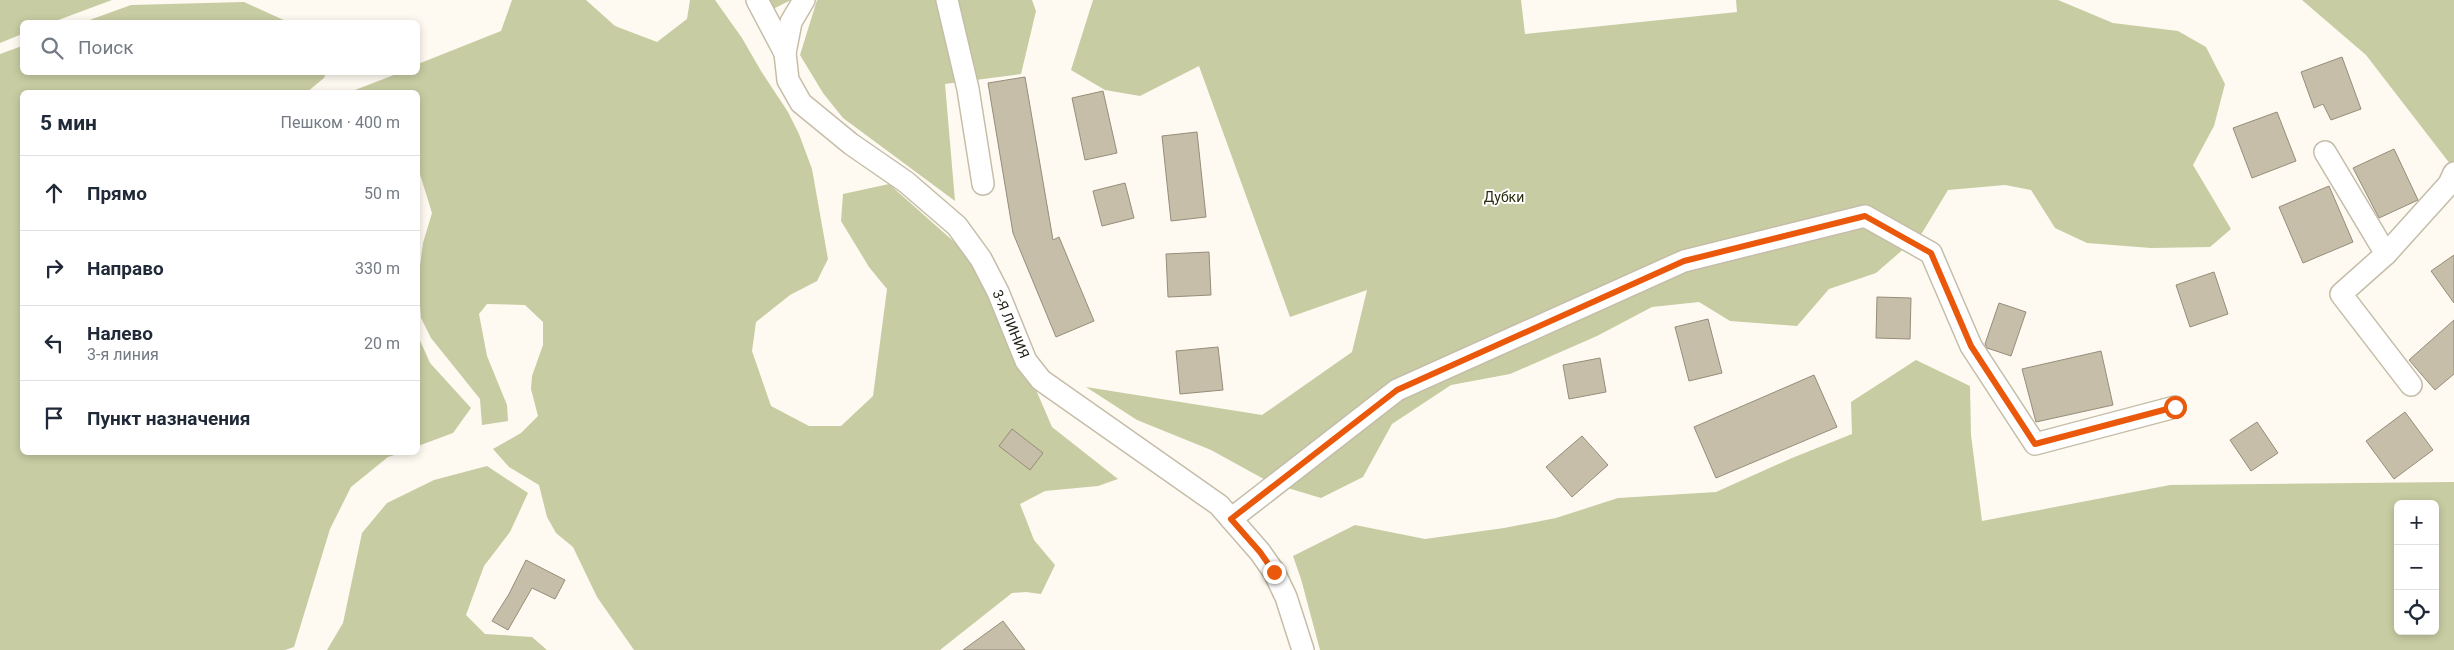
<!DOCTYPE html>
<html lang="ru">
<meta charset="utf-8">
<style>
:root{--surface:#fff;--page:#f2f2f3;--text:#1f2937;--muted:#747a83;--line:#e0e1e3}
body{margin:0;font-family:Roboto,sans-serif;background:var(--page);color:var(--text)}
.controls{position:absolute;right:15px;bottom:15px;display:grid;overflow:hidden;border-radius:8px;box-shadow:0 2px 8px #0003}
.controls button{width:45px;height:45px;display:grid;place-items:center;padding:0;border:0;border-bottom:1px solid var(--line);background:var(--surface);color:var(--text);font:25px sans-serif}
.stop{position:absolute;width:15px;height:15px;margin:-11px;border:4px solid #ea580c;border-radius:50%;background:#fff}
.stop.end{background:#ea580c;border-color:#fff;box-shadow:0 1px 5px #0008}
.list{margin:0;padding:0;list-style:none}
h2{display:flex;justify-content:space-between;align-items:center;height:65px;margin:0;padding:0 20px;font-size:21px}
h2 small{font-size:16px;font-weight:400;color:var(--muted)}
.list li{display:grid;grid-template-columns:32px 1fr auto;gap:15px;align-items:center;box-sizing:border-box;height:75px;padding:0 20px;border-top:1px solid var(--line)}
.list b{display:block;font-size:19px;white-space:nowrap}
.list p{margin:0;font-size:16px;white-space:nowrap;color:var(--muted)}
.list em{font-size:16px;font-style:normal;color:var(--muted)}
.icon{flex:none;width:28px;height:28px;fill:none;stroke:currentColor;stroke-width:2;stroke-linecap:round;stroke-linejoin:round}
.map{position:relative;flex:none;width:2454px;height:650px;overflow:hidden}
.search{position:absolute;background:var(--surface);box-shadow:0 2px 8px #0003;left:20px;top:20px;width:400px;height:55px;display:flex;align-items:center;gap:12px;box-sizing:border-box;padding:0 18px;border-radius:8px;color:var(--muted);font-size:19px}
.panel{position:absolute;background:var(--surface);box-shadow:0 2px 8px #0003;left:20px;top:90px;width:400px;height:365px;border-radius:8px}
.map>svg:first-child{display:block}
.forest{fill:#c7cca2;fill-rule:evenodd}
.building{fill:#c6bea9;stroke:#958d79}
.lines{fill:none;stroke-linecap:round;stroke-linejoin:round}
.minor-casing{stroke:#c5bda8;stroke-width:24}
.minor{stroke:#fff;stroke-width:21}
.route{stroke:#ea580c;stroke-width:6}
.labels{text-anchor:middle;stroke-width:4;stroke-linejoin:round;paint-order:stroke}
.park-label{font-size:14px;fill:#2b2e0c;stroke:#fff}
.street-label{font-size:14px;fill:#242119;stroke:#fff}
</style>
<div class="map">
<svg width="2454" height="650" viewBox="0 0 2454 650">
<rect width="100%" height="100%" fill="#fefaf1"/>
<g class="forest">
<polygon points="0,0 112,0 53,22 22,22 22,34 0,43"/>
<polygon points="512,0 586,0 615,26 657,42 687,19 690,0 715,0 742,38 761,71 788,112 799,134 812,169 828,259 817,281 790,295 756,322 752,351 771,406 809,426 841,426 873,396 887,289 869,267 841,221 843,194 889,184 969,255 1018,348 1052,427 1118,479 1098,486 1045,491 1020,504 1034,540 1055,565 1041,594 1026,592 1012,593 940,650 634,650 597,597 573,547 556,533 547,517 539,485 509,467 493,449 521,433 538,416 531,389 532,376 543,345 543,322 525,305 487,304 479,314 487,356 507,405 508,421 482,425 480,399 431,338 421,318 418,281 423,243 432,213 418,168 418,92 354,92 355,90 399,73 418,72 418,64 501,31"/>
<polygon points="763,0 791,0 771,10"/>
<polygon points="817,0 1032,0 1036,11 1021,74 945,84 955,201 843,118 823,93 800,55"/>
<polygon points="1093,0 1521,0 1525,34 1737,12 1736,0 2058,0 2113,23 2178,31 2206,47 2225,84 2214,126 2193,165 2231,229 2210,247 2151,248 2087,243 2055,228 2031,190 2005,185 1948,190 1922,233 1876,273 1829,289 1797,326 1730,321 1699,302 1652,307 1597,336 1510,374 1451,385 1392,424 1363,477 1321,498 1271,483 1211,450 1137,420 1086,387 1262,415 1352,352 1367,290 1290,317 1199,66 1140,96 1105,90 1071,70"/>
<polygon points="2302,0 2454,0 2454,169 2366,55"/>
<polygon points="244,2 288,22 84,22 131,5"/>
<polygon points="22,46 22,72 326,73 324,78 307,92 22,92 22,452 401,453 388,457 351,487 330,529 294,647 285,650 0,650 0,54"/>
<polygon points="418,336 430,363 471,408 453,433 418,446"/>
<path d="M1916,360l54,26 1,49 11,86 188,-36 284,-3v168h-1134l-19,-71 -8,-23 62,-31 70,14 79,-11 52,-10 62,-20 98,-6 76,-34 60,-24 -1,-32zM2398,504h37v127h-37z"/>
<polygon points="487,466 528,493 510,532 484,566 466,615 485,634 532,637 547,650 327,650 343,623 362,533 387,503 434,480"/>
</g>
<g class="building">
<polygon points="2342,57 2361,109 2331,120 2323,104 2314,108 2301,72"/>
<polygon points="1025,77 1053,240 1059,237 1094,321 1056,337 1013,233 988,83"/>
<polygon points="1103,91 1117,153 1085,160 1072,98"/>
<polygon points="2277,112 2296,161 2252,178 2233,128"/>
<polygon points="1197,132 1206,217 1171,221 1162,136"/>
<polygon points="2394,149 2418,200 2379,218 2353,168"/>
<polygon points="1125,183 1134,218 1102,226 1093,191"/>
<polygon points="2329,186 2353,242 2303,263 2279,207"/>
<polygon points="1209,252 1211,295 1168,297 1166,254"/>
<polygon points="2454,255 2454,303 2431,271"/>
<polygon points="2214,272 2228,314 2190,327 2176,285"/>
<polygon points="1877,297 1911,298 1910,339 1876,338"/>
<polygon points="1999,303 2026,312 2011,356 1987,348 1985,344"/>
<polygon points="1708,319 1722,373 1689,381 1675,327"/>
<polygon points="2454,320 2454,374 2435,390 2409,360"/>
<polygon points="1218,347 1223,390 1180,394 1176,351"/>
<polygon points="2101,351 2113,405 2036,422 2022,369"/>
<polygon points="1600,358 1606,392 1569,399 1563,365"/>
<polygon points="1814,375 1837,427 1716,478 1694,427"/>
<polygon points="2405,412 2433,450 2394,479 2366,441"/>
<polygon points="2257,422 2278,453 2251,471 2230,440"/>
<polygon points="1012,429 1043,453 1030,470 999,446"/>
<polygon points="1582,436 1608,465 1572,497 1546,467"/>
<polygon points="526,560 565,580 555,599 532,588 508,630 492,621 509,594"/>
<polygon points="1003,621 1025,650 963,650"/>
</g>
<g class="lines">
<g class="minor-casing">
<g id="minor">
<polyline points="757,0 785,53"/>
<polyline points="804,0 791,22 785,53 788,80 801,103 851,144 906,182 957,226 981,259 998,292 1026,361 1041,380 1219,505 1260,552 1274,572 1286,597 1303,650"/>
<polyline points="947,0 968,89 983,184"/>
<polyline points="2325,152 2386,254 2449,184 2454,173"/>
<polyline points="2386,254 2341,294 2411,385"/>
<polyline points="1231,519 1397,390 1684,261 1865,216 1931,253 1971,346 2035,444 2175,407"/>
</g>
</g>
<use href="#minor" class="minor"/>
</g>
<g class="lines">
<polyline class="route" points="1274,572 1260,552 1231,519 1397,390 1684,261 1865,216 1931,253 1971,346 2035,444 2175,407"/>
</g>
<g class="labels">
<g class="park-label">
<text x="1504" y="202">Дубки</text>
</g>
<g class="street-label">
<text transform="translate(1011 324) rotate(67)" y="5">3-Я ЛИНИЯ</text>
</g>
</g>
</svg>
<div class="controls">
<button>+</button>
<button>−</button>
<button><svg class="icon" aria-label="locate" viewBox="0 0 24 24"><circle cx="12" cy="12" r="6"/><path d="M12 2v4M12 18v4M2 12h4M18 12h4"/></svg></button>
</div>
<div class="stop" style="left:2175px;top:407px"></div>
<div class="stop end" style="left:1274px;top:572px"></div>
<div class="search"><svg class="icon" aria-label="search" viewBox="0 0 24 24"><circle cx="10" cy="10" r="6"/><path d="M15 15l6 6"/></svg>Поиск</div>
<section class="panel">
<h2>5 мин<small>Пешком · 400 m</small></h2>
<ul class="list">
<li><svg class="icon" aria-label="ahead" viewBox="0 0 24 24"><path d="M12 20V5M6 11l6-6 6 6"/></svg><div><b>Прямо</b></div><em>50 m</em></li>
<li><svg class="icon" aria-label="right" viewBox="0 0 24 24"><path d="M7 20v-9h11M14 6l5 5-5 5"/></svg><div><b>Направо</b></div><em>330 m</em></li>
<li><svg class="icon" aria-label="left" viewBox="0 0 24 24"><path d="M17 20v-9H6M10 6l-5 5 5 5"/></svg><div><b>Налево</b><p>3-я линия</p></div><em>20 m</em></li>
<li><svg class="icon" aria-label="arrive" viewBox="0 0 24 24"><path d="M6 21V4h12l-3 4 3 4H6"/></svg><div><b>Пункт назначения</b></div></li>
</ul>
</section>
</div>
